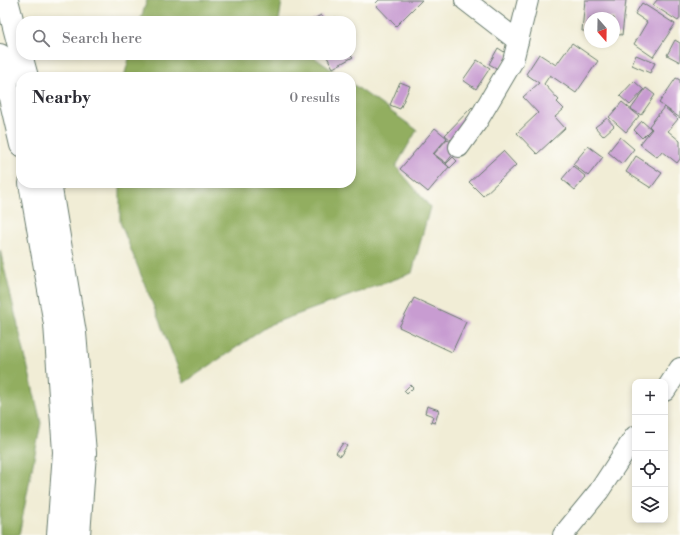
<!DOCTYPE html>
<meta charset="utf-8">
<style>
:root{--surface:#fff;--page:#f7f7f7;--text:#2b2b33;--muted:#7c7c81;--line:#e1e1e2}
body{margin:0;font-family:"Libre Bodoni",serif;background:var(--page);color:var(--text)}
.controls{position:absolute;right:12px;bottom:12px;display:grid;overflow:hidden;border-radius:8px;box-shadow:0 2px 6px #0003}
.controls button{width:36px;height:36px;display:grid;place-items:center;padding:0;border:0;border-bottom:1px solid var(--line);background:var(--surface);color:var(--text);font:20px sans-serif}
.compass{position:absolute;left:584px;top:12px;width:36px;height:36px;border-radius:50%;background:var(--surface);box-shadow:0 2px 6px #0003;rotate:160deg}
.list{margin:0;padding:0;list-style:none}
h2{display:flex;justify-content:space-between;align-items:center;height:52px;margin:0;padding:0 16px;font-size:17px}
h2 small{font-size:13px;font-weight:400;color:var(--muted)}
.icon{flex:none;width:22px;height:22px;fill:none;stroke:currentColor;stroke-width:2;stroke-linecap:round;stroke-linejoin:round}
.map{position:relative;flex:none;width:680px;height:535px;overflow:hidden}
.search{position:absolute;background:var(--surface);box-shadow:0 2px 6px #0003;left:16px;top:16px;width:340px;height:44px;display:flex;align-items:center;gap:10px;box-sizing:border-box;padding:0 14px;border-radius:16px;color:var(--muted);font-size:15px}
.panel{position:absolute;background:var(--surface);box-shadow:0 2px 6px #0003;left:16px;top:72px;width:340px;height:116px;border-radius:16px}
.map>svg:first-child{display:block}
.forest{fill:#92ae60;stroke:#58764a}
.building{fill:#c89cd1}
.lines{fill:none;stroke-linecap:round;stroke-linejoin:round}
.minor-casing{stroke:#687b6d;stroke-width:22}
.highway-casing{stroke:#687b6d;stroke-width:24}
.minor{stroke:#fff;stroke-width:20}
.highway{stroke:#fff;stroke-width:22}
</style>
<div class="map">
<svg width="680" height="535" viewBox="0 0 680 535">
<rect width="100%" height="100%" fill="#fdfcf7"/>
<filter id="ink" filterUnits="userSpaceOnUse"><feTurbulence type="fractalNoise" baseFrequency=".025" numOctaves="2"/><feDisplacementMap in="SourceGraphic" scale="8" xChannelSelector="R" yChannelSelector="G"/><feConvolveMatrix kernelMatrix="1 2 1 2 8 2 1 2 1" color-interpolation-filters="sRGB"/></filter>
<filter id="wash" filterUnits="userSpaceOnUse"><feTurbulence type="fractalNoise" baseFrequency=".012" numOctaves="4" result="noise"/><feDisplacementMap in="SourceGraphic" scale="16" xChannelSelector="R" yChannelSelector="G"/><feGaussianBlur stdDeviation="0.9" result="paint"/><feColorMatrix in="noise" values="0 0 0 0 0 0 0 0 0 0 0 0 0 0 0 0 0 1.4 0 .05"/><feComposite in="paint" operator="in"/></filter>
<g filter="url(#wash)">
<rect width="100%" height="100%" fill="#f1edd6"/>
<g class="forest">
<polygon points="147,0 282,0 279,21 140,21"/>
<polygon points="130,55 311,55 342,77 124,77"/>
<polygon points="351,83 417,130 396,166 430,207 412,273 271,324 184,383 120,222 120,183 351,183"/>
<polygon points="0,250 41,423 19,535 0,535"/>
</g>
<g id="blocks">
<g class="building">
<polygon points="379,0 422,0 396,26 375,4"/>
<polygon points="585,0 626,0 622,35 614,34 614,18 590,18 590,31 582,31"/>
<polygon points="657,0 680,0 680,18 678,21 653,5"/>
<polygon points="642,3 675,24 653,57 634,44 647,22 635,14"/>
<polygon points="321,15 325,21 310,21"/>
<polygon points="336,17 339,21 329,21"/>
<polygon points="675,40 680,43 680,62 667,55"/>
<polygon points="572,43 598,61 576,93 550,75 544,84 559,100 557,102 564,109 555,117 565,128 537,154 517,133 538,113 523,97 539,83 526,74 539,54 556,65"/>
<polygon points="498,48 509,55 498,69 489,64"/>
<polygon points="326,55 351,55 353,57 333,68"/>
<polygon points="636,55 655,63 650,73 632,65"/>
<polygon points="477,60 490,68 476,89 463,80"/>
<polygon points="676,78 680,80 680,118 659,103"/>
<polygon points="634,81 644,90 630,105 620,96"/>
<polygon points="400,82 410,86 400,109 390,105"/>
<polygon points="646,88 655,95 641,115 631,109"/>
<polygon points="622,102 639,116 626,132 609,117"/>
<polygon points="472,107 484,117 457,145 445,135"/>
<polygon points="664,107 678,119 668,131 680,141 680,159 677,163 662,151 657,157 640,144 652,129 649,126"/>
<polygon points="607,118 614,126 603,136 595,127"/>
<polygon points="642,121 651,129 642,138 634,130"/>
<polygon points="435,128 447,138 433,154 449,167 428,192 400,169"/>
<polygon points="620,137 634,149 622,164 608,152"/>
<polygon points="447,139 458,148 446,163 434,154"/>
<polygon points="588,146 603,157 588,176 573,164"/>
<polygon points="503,151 516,165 483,196 469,182"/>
<polygon points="636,156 662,173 651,188 626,172"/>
<polygon points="453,157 457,161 450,168 446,164"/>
<polygon points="573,166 586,177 575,190 562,179"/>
<polygon points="414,298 466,322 452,352 399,327"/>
<polygon points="410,385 413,388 407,394 404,391"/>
<polygon points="427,406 439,410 435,423 431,422 433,416 425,413"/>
<polygon points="343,443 347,446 340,456 336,453"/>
</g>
</g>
</g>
<g filter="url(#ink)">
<use href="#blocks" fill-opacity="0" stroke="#687b6d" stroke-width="1"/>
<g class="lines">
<g class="minor-casing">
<g id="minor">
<polyline points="465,0 518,41"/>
<polyline points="459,147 477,122 513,61 528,0"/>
<polyline points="665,391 680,368"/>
<polyline points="563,535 599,491 635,436"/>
</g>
</g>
<g class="highway-casing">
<g id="highway">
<polyline points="7,0 21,54"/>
<polyline points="0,55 21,145"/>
<polyline points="21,55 27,77"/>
<polyline points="30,183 55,324 64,452 58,535"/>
<polyline points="50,183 75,333 85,453 79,535"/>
</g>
</g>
<use href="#minor" class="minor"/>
<use href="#highway" class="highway"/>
</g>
</g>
</svg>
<div class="controls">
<button>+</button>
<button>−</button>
<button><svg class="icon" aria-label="locate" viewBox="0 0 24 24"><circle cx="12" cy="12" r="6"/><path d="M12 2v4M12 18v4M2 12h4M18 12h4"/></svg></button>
<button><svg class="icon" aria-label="layers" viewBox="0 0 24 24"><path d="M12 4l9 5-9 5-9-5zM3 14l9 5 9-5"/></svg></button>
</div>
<svg class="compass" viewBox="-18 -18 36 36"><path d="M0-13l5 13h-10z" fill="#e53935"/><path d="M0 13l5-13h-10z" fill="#7c7c81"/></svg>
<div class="search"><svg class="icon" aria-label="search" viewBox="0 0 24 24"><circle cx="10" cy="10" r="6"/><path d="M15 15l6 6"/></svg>Search here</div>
<section class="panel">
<h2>Nearby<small>0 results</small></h2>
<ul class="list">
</ul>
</section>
</div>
